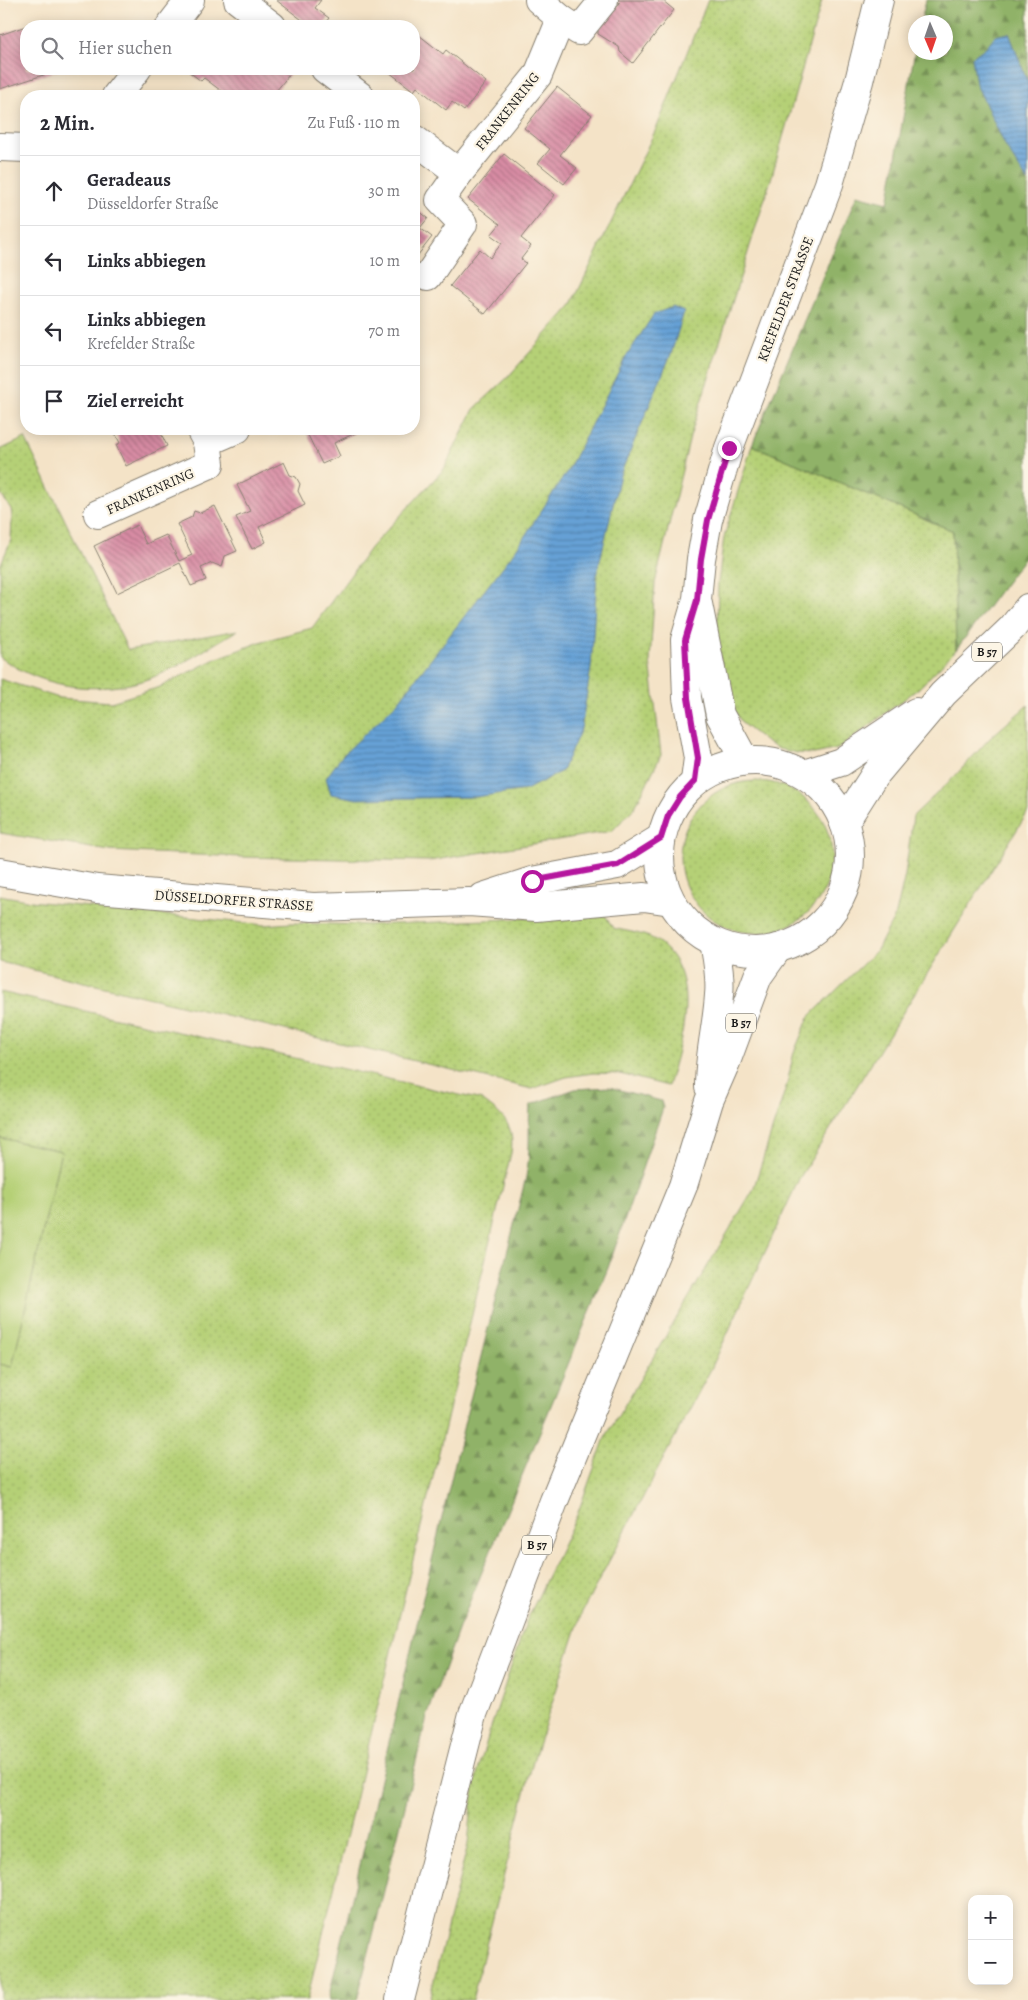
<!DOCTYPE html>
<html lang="de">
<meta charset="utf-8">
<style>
:root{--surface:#fff;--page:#f2f2f3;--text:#2b2b33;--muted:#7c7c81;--line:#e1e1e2}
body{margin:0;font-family:Alegreya,serif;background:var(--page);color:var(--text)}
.controls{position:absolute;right:15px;bottom:15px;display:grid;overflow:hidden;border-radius:10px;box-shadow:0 2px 12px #0003}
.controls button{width:45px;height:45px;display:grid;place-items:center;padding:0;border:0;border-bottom:1px solid var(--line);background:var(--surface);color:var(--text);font:25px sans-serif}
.compass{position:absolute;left:908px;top:15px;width:45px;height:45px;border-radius:50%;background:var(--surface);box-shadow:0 2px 12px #0003;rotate:178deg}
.stop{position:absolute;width:15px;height:15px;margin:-11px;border:4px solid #b5179e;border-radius:50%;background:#fff}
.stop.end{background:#b5179e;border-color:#fff;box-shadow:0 1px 5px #0008}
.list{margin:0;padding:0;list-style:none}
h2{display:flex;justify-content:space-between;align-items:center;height:65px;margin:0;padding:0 20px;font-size:21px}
h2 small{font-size:16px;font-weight:400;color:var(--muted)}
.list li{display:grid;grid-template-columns:32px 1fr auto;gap:15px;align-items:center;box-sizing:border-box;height:70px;padding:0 20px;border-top:1px solid var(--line)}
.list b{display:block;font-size:19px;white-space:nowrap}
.list p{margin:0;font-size:16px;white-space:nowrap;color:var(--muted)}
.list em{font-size:16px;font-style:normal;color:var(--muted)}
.icon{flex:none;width:28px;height:28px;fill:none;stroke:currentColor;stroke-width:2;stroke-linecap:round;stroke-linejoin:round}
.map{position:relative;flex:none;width:1028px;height:2000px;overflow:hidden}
.search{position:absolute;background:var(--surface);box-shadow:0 2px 12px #0003;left:20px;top:20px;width:400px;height:55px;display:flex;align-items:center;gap:12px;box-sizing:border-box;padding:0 18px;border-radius:20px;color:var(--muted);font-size:19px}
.panel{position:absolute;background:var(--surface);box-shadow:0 2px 12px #0003;left:20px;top:90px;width:400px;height:345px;border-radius:20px}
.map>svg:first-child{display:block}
.green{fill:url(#green-dots);stroke:#687649}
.forest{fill:url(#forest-firs);stroke:#566742}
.pitch{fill:#b5d076;stroke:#687649}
.water{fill:url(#water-rules);stroke:#415e79}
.building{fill:url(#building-back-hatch)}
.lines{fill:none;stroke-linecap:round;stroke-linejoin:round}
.street-casing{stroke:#888072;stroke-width:30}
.secondary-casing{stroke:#888072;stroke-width:30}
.primary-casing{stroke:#888072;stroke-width:30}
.street{stroke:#fff;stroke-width:28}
.secondary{stroke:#fff;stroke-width:28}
.primary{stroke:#fff;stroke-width:28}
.route{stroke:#b5179e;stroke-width:6}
.labels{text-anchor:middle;stroke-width:4.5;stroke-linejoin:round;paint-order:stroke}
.shield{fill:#fcf5e5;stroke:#5f5d58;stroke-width:1}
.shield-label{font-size:12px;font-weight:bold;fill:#1c1c1c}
.street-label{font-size:14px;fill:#1c1c1c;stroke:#fcf5e5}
</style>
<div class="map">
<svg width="1028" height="2000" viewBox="0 0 1028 2000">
<defs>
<pattern id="green-dots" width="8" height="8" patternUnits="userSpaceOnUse" patternTransform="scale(1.25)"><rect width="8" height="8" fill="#b5d076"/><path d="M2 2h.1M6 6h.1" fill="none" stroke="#9bb266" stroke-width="1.8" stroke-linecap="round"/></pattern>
<pattern id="forest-firs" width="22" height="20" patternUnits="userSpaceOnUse" patternTransform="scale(1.25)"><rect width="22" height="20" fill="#90b267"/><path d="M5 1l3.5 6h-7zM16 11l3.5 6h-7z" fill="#759054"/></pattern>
<pattern id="water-rules" width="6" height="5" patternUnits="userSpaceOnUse" patternTransform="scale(1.25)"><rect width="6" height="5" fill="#66a1d6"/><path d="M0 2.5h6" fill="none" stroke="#5382ad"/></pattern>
<pattern id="building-back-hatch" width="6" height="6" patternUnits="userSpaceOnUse" patternTransform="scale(1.25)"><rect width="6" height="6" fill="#d88ca4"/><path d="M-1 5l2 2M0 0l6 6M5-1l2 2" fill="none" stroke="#ae7285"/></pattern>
</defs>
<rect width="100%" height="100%" fill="#fcf5e5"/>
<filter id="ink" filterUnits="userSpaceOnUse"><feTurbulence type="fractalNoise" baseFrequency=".02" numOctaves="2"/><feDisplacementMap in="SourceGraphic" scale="10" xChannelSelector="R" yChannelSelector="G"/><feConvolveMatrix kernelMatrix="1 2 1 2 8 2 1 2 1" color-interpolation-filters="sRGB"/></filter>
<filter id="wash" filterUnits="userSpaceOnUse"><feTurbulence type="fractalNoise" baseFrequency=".0096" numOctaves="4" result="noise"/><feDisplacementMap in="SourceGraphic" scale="20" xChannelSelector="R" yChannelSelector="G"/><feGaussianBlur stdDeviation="1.12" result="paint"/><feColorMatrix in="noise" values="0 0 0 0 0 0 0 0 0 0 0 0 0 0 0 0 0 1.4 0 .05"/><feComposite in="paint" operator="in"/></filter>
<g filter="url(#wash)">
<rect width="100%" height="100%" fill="#f4e3c7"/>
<g class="green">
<polygon points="708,0 822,0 771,179 690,437 655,583 650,661 661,755 635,807 612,831 429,861 242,857 110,851 0,833 0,679 59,698 111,702 160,687 215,659 263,641 312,628 371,547 444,469 474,409 507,378 571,306 657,127"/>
<path d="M25,438l103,212 110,-20c-26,15 -51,32 -77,44 -53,23 -115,17 -161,-17v-91l11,-26 1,-23 -1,-8 -11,-16v-43z"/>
<polygon points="752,445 953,531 956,650 919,688 838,749 814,754 797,753 779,749 766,742 743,724 735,712 727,691 717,642 718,583 724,537"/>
<polygon points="1028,705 1028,812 799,1179 711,1369 582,1612 533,1761 472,2000 429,2000 468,1844 474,1785 490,1730 526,1622 577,1515 605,1438 753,1190 787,1084 794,1052 809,1017 877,950 896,914 905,875 913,816 955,776 991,737"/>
<circle cx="756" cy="857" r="76"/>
<path d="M0,895l31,6 233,24 27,-2 78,2 236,-10 8,13c15,4 35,5 48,16 41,35 20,98 7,142l-48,-12 -27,-1 -27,4 -34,12 -532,-127z"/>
<path d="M0,992l482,108c22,17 33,24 29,53l-204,847h-307v-636l12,3 49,-216 -61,-13z"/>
</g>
<g class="forest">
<polygon points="926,0 1028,0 1028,553 956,650 953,531 752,445 857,195 888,203 915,50 916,52 946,52 946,22 921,22"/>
<path d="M609,1087l52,14 2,7 -55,160 -148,357 -33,92 -70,283h-29l139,-588 59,-235c5,-26 2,-46 4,-72l45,-16z"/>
</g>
<polygon class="pitch" points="0,1138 61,1151 12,1367 0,1364"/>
<g class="water">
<polygon points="1009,33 1028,83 1028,182 1006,147 976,84 972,57 986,47 995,36"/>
<polygon points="673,307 684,312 671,354 620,475 597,573 591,668 581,729 562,771 526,790 475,797 357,799 331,794 326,778 342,756 398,702 515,551 568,470 626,357 654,314"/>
</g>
<g id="blocks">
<g class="building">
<polygon points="276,0 321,0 315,8 329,18 323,26 310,26"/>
<polygon points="616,0 662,0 674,10 633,63 620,52 619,47 598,34 598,30 620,3"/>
<polygon points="45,20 47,26 27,26"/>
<polygon points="26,26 26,69 62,69 0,89 0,35"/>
<polygon points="414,31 443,54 446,50 486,82 464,111 452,102 446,110 417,87 414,91 385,69 414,69"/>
<polygon points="190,69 292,69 293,70 272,96 228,96 204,78 201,81 188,71"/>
<polygon points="557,87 592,115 560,155 577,168 564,184 538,163 550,149 524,128"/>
<polygon points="504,154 555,195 521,238 531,246 521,259 526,263 485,314 450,286 480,249 490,258 502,243 491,235 500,224 468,199"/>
<polygon points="414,207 428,218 420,228 432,237 414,260"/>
<polygon points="113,429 159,429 167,446 126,466 116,445 120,443"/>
<polygon points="305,429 364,429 334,443 340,456 322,464"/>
<polygon points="284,462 290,475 296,477 300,484 298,491 305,505 259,527 266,542 252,549 236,517 250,511 237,485"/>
<polygon points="215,506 237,551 225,556 222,567 212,563 201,568 206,580 191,586 180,563 117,593 94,546 137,525 146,544 166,535 179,561 192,555 177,524 192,517 194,511 200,513"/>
</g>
</g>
</g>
<g filter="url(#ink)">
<use href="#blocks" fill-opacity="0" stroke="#888072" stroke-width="1"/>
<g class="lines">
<g class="street-casing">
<g id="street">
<polyline points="238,0 272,26"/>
<polyline points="539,0 561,19"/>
<polyline points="170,26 190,0"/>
<polyline points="325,69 360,96"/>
<polyline points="116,96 137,69"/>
<polyline points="414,139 459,173 538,75 561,19 579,31 604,0"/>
<polyline points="0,147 26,148"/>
<polyline points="428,276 463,224 440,200 459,173"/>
<polyline points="207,442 237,429"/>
<polyline points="98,514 210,464 207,442 200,429"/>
</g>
</g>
<g class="secondary-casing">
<g id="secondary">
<polyline points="698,604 720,715 745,761"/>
<polyline points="695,781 698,758 687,698 685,640 697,599 701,559 708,520 729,448 829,184 859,81 879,0"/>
<polyline points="0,872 97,889 313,907 469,902 536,907 644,897 671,901"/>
<polyline points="483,897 532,881 617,865 661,838"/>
</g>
</g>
<g class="primary-casing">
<g id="primary">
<circle cx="755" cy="856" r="95"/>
<polyline points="804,774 841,762 916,712"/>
<polyline points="844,823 874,776 943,694 1012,628 1028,608"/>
<path d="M709,1087c0,-34 8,-60 10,-92 2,-18 -2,-36 -5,-53"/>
<polyline points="400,2000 473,1714 554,1501 683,1186 709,1101 726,1062 758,976 778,948"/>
</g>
</g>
<use href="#street" class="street"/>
<use href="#secondary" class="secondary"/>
<use href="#primary" class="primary"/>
</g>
</g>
<g class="lines" filter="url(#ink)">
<polyline class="route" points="532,881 618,865 661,838 668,816 680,797 695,781 698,758 688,698 685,640 697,600 701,559 708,520 729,448"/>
</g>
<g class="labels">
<g class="shield">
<rect x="972" y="642.5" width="30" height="19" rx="4"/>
<rect x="726" y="1013.5" width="30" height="19" rx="4"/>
<rect x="522" y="1535.5" width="30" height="19" rx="4"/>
</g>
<g class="shield-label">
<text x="987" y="656">B 57</text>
<text x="741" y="1027">B 57</text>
<text x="537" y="1549">B 57</text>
</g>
<g class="street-label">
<text transform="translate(507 111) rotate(-52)" y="5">FRANKENRING</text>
<text transform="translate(785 299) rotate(-69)" y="5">KREFELDER STRASSE</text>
<text transform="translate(150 491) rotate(-24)" y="5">FRANKENRING</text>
<text transform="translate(234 900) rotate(4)" y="5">DÜSSELDORFER STRASSE</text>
</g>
</g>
</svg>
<div class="controls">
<button>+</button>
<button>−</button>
</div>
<svg class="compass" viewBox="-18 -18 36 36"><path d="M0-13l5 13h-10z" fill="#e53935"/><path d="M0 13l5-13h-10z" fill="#7c7c81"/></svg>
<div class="stop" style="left:532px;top:881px"></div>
<div class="stop end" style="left:729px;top:448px"></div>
<div class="search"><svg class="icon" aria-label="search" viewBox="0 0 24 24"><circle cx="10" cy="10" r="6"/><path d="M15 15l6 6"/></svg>Hier suchen</div>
<section class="panel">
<h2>2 Min.<small>Zu Fuß · 110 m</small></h2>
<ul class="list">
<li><svg class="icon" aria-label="ahead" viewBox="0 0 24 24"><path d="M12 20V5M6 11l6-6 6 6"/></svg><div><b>Geradeaus</b><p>Düsseldorfer Straße</p></div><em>30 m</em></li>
<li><svg class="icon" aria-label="left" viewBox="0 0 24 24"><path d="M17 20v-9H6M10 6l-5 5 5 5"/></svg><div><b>Links abbiegen</b></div><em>10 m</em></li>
<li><svg class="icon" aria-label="left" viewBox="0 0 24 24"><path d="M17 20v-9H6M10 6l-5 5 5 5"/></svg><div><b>Links abbiegen</b><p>Krefelder Straße</p></div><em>70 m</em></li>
<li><svg class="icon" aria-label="arrive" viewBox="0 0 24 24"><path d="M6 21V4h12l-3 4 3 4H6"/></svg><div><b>Ziel erreicht</b></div></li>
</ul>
</section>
</div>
